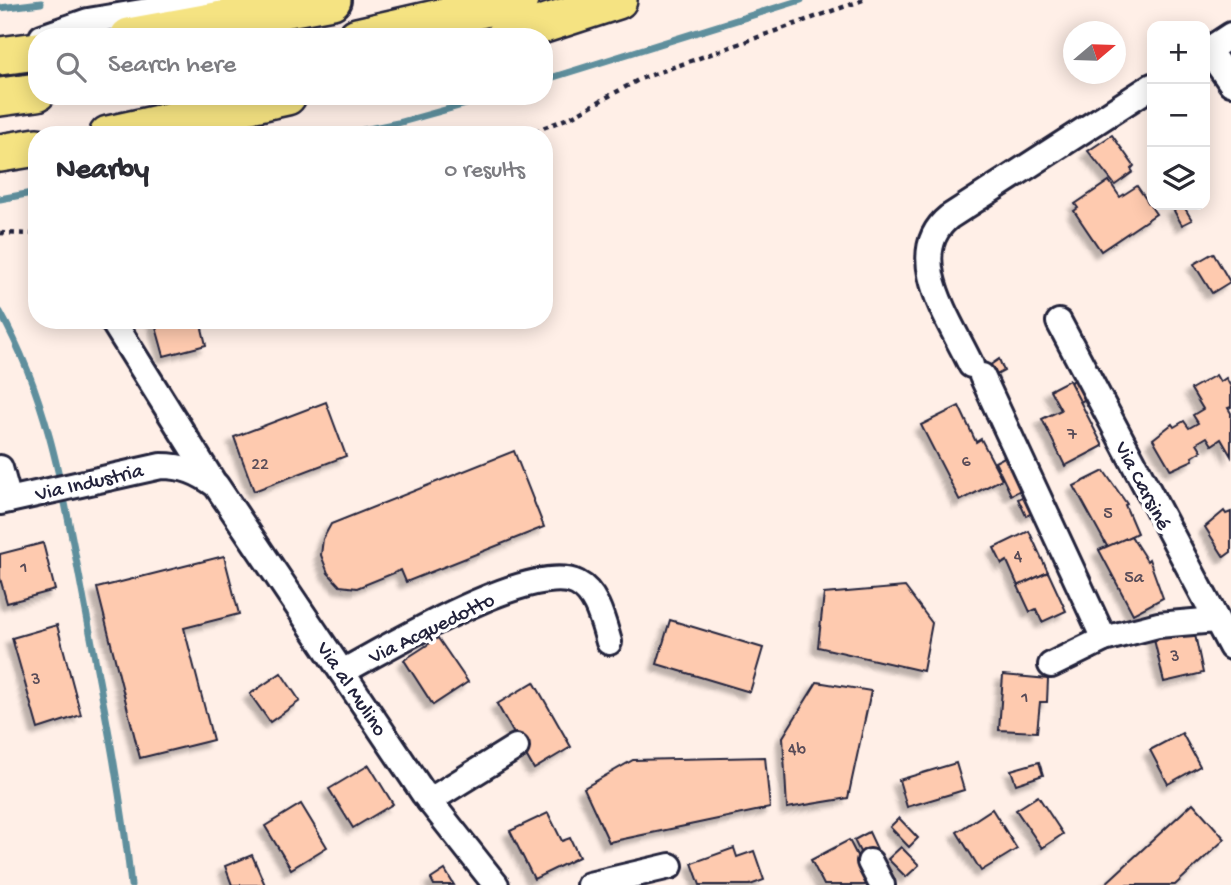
<!DOCTYPE html>
<meta charset="utf-8">
<style>
:root{--surface:#fff;--page:#f2f2f3;--text:#2b2b33;--muted:#7c7c81;--line:#e1e1e2}
body{margin:0;font-family:"Gochi Hand",sans-serif;background:var(--page);color:var(--text)}
.controls{position:absolute;right:21px;top:21px;display:grid;overflow:hidden;border-radius:14px;box-shadow:0 4px 18px #0003}
.controls button{width:63px;height:63px;display:grid;place-items:center;padding:0;border:0;border-bottom:2px solid var(--line);background:var(--surface);color:var(--text);font:35px sans-serif}
.compass{position:absolute;left:1063px;top:21px;width:63px;height:63px;border-radius:50%;background:var(--surface);box-shadow:0 4px 18px #0003;rotate:71deg}
.list{margin:0;padding:0;list-style:none}
h2{display:flex;justify-content:space-between;align-items:center;height:91px;margin:0;padding:0 28px;font-size:30px}
h2 small{font-size:23px;font-weight:400;color:var(--muted)}
.icon{flex:none;width:38px;height:38px;fill:none;stroke:currentColor;stroke-width:2;stroke-linecap:round;stroke-linejoin:round}
.map{position:relative;flex:none;width:1231px;height:885px;overflow:hidden}
.search{position:absolute;background:var(--surface);box-shadow:0 4px 18px #0003;left:28px;top:28px;width:525px;height:77px;display:flex;align-items:center;gap:18px;box-sizing:border-box;padding:0 24px;border-radius:28px;color:var(--muted);font-size:26px}
.panel{position:absolute;background:var(--surface);box-shadow:0 4px 18px #0003;left:28px;top:126px;width:525px;height:203px;border-radius:28px}
.map>svg:first-child{display:block}
.lines{fill:none;stroke-linecap:round;stroke-linejoin:round}
.stream{stroke:#5f8f9d;stroke-width:7}
.building{fill:#fecaaf;stroke:#22223b;stroke-width:2;filter:url(#shadow)}
.minor-casing{stroke:#22223b;stroke-width:30}
.highway-casing{stroke:#22223b;stroke-width:42}
.path{stroke:#22223b;stroke-width:4.5;stroke-dasharray:5 5;stroke-linecap:butt}
.minor{stroke:#fff;stroke-width:24}
.highway{stroke:#f5e382;stroke-width:37}
.labels{text-anchor:middle;stroke-width:7;stroke-linejoin:round;paint-order:stroke}
.number-label{font-size:18px;fill:#594c58}
.street-label{font-size:21px;fill:#22223b;stroke:#fff}
</style>
<div class="map">
<svg width="1231" height="885" viewBox="0 0 1231 885">
<defs>
<filter id="shadow"><feDropShadow dx="-6" dy="6" stdDeviation="2" flood-color="#0004"/></filter>
</defs>
<rect width="100%" height="100%" fill="#ffefe7"/>
<filter id="ink" filterUnits="userSpaceOnUse"><feTurbulence type="fractalNoise" baseFrequency=".0143" numOctaves="2"/><feDisplacementMap in="SourceGraphic" scale="14" xChannelSelector="R" yChannelSelector="G"/><feConvolveMatrix kernelMatrix="1 2 1 2 8 2 1 2 1" color-interpolation-filters="sRGB"/></filter>
<g filter="url(#ink)">
<g class="lines">
<g class="stream">
<polyline points="0,8 41,3"/>
<polyline points="544,80 801,0"/>
<polyline points="339,135 398,123 495,96"/>
<polyline points="0,199 37,192"/>
<path d="M0,312c50,89 65,190 84,289 18,95 37,188 47,284"/>
</g>
</g>
<g class="building">
<polygon points="1112,135 1134,166 1131,169 1133,172 1115,185 1088,151"/>
<polygon points="1109,181 1120,197 1137,186 1156,214 1101,251 1074,211 1078,208 1075,204"/>
<polygon points="1183,205 1192,220 1182,225 1173,209"/>
<polygon points="1213,253 1230,282 1212,293 1194,264"/>
<polygon points="154,320 200,320 206,345 164,356"/>
<polygon points="999,359 1004,371 991,378 986,368"/>
<polygon points="1216,375 1220,382 1226,378 1231,387 1231,407 1228,408 1231,413 1231,456 1221,439 1212,445 1207,437 1197,443 1202,451 1192,457 1193,460 1171,470 1153,439 1172,424 1174,427 1184,421 1189,428 1198,423 1193,415 1203,409 1191,389"/>
<polygon points="1080,377 1090,397 1080,402 1069,383"/>
<polygon points="1069,380 1103,446 1065,466 1042,419 1061,410 1050,390"/>
<polygon points="326,402 346,456 254,491 234,437"/>
<polygon points="959,406 976,442 981,439 1002,479 960,501 921,425"/>
<polygon points="514,451 544,527 406,582 401,570 357,588 340,586 328,573 321,555 323,539 331,524"/>
<polygon points="1008,455 1025,488 1011,495 995,462"/>
<polygon points="1104,471 1127,504 1125,505 1137,533 1108,548 1074,486"/>
<polygon points="1026,495 1035,512 1026,516 1018,499"/>
<polygon points="1224,511 1226,514 1231,512 1231,552 1224,557 1205,527"/>
<polygon points="1029,531 1048,572 1018,586 1007,561 1002,564 994,548"/>
<polygon points="1131,536 1147,561 1149,559 1163,598 1133,614 1099,550"/>
<polygon points="43,543 55,590 7,603 0,578 0,554"/>
<polygon points="224,556 239,614 184,628 213,740 140,758 97,588"/>
<polygon points="1048,572 1066,611 1042,622 1036,609 1030,612 1018,586"/>
<polygon points="905,587 932,623 923,671 818,647 824,594"/>
<polygon points="670,620 763,648 750,692 657,664"/>
<polygon points="57,625 81,715 38,729 12,638"/>
<polygon points="1193,625 1203,673 1164,682 1153,635"/>
<polygon points="438,638 468,682 433,705 404,660"/>
<polygon points="281,673 300,701 270,722 250,694"/>
<polygon points="1003,675 1048,679 1047,702 1040,702 1037,732 999,730"/>
<polygon points="534,682 571,747 534,769 497,704"/>
<polygon points="817,682 871,691 848,798 787,808 783,737"/>
<polygon points="1182,733 1200,766 1168,784 1150,750"/>
<polygon points="765,757 770,808 609,842 584,788 633,760"/>
<polygon points="1039,762 1043,775 1016,784 1011,770"/>
<polygon points="956,763 964,790 907,807 899,780"/>
<polygon points="369,765 393,804 353,828 329,789"/>
<polygon points="1038,796 1063,834 1042,848 1016,810"/>
<polygon points="1193,803 1225,839 1175,885 1104,885"/>
<polygon points="301,804 327,847 291,869 265,826"/>
<polygon points="992,809 1017,849 981,871 957,832"/>
<polygon points="548,813 562,841 570,838 579,857 534,879 510,831"/>
<polygon points="899,818 918,838 909,847 890,827"/>
<polygon points="869,832 877,849 862,856 854,840"/>
<polygon points="849,840 872,885 824,885 811,860"/>
<polygon points="901,847 919,865 906,877 888,859"/>
<polygon points="734,848 737,857 754,851 764,880 750,885 700,885 692,863"/>
<polygon points="252,855 265,885 232,885 225,866"/>
<polygon points="445,870 454,885 434,885 431,879"/>
</g>
<g class="lines">
<g class="minor-casing">
<g id="minor">
<polyline points="1231,35 1208,50 1231,83"/>
<polyline points="42,37 88,21 214,0"/>
<polyline points="112,320 212,480"/>
<polyline points="1059,322 1231,647"/>
<path d="M971,365c-20,-43 -69,-110 -22,-148l203,-131"/>
<polyline points="982,376 1104,639"/>
<polyline points="0,468 9,500"/>
<path d="M0,502l161,-36c23,0 37,6 55,19l208,309 72,91"/>
<polyline points="1051,665 1104,639 1158,625 1216,620"/>
<path d="M342,672c43,-23 191,-112 235,-89 20,10 26,39 32,59"/>
<polyline points="429,801 516,747"/>
<polyline points="870,862 882,885"/>
<polyline points="589,885 670,866"/>
</g>
</g>
<g class="highway-casing">
<g id="highway">
<polyline points="129,37 332,0"/>
<polyline points="357,37 519,0"/>
<polyline points="504,37 618,0"/>
<polyline points="0,56 37,51"/>
<polyline points="0,97 37,92"/>
<polyline points="108,135 287,96"/>
<polyline points="0,153 37,147"/>
</g>
</g>
<g class="path">
<polyline points="525,135 571,117 640,79 863,0"/>
<polyline points="0,233 37,234"/>
</g>
<use href="#minor" class="minor"/>
<use href="#highway" class="highway"/>
</g>
</g>
<g class="labels">
<g class="number-label">
<text x="1072" y="439">7</text>
<text x="966" y="466">6</text>
<text x="260" y="469">22</text>
<text x="1108" y="518">5</text>
<text x="1018" y="561">4</text>
<text x="24" y="572">1</text>
<text x="1134" y="582">5a</text>
<text x="1175" y="661">3</text>
<text x="36" y="684">3</text>
<text x="1025" y="702">1</text>
<text x="797" y="754">4b</text>
</g>
<g class="street-label">
<text transform="translate(89 481) rotate(-13)" y="7">Via Industria</text>
<text transform="translate(1144 485) rotate(62)" y="7">Via Carsiné</text>
<text transform="translate(431 627) rotate(-26)" y="7">Via Acquedotto</text>
<text transform="translate(353 688) rotate(56)" y="7">Via al Mulino</text>
</g>
</g>
</svg>
<div class="controls">
<button>+</button>
<button>−</button>
<button><svg class="icon" aria-label="layers" viewBox="0 0 24 24"><path d="M12 4l9 5-9 5-9-5zM3 14l9 5 9-5"/></svg></button>
</div>
<svg class="compass" viewBox="-18 -18 36 36"><path d="M0-13l5 13h-10z" fill="#e53935"/><path d="M0 13l5-13h-10z" fill="#7c7c81"/></svg>
<div class="search"><svg class="icon" aria-label="search" viewBox="0 0 24 24"><circle cx="10" cy="10" r="6"/><path d="M15 15l6 6"/></svg>Search here</div>
<section class="panel">
<h2>Nearby<small>0 results</small></h2>
<ul class="list">
</ul>
</section>
</div>
